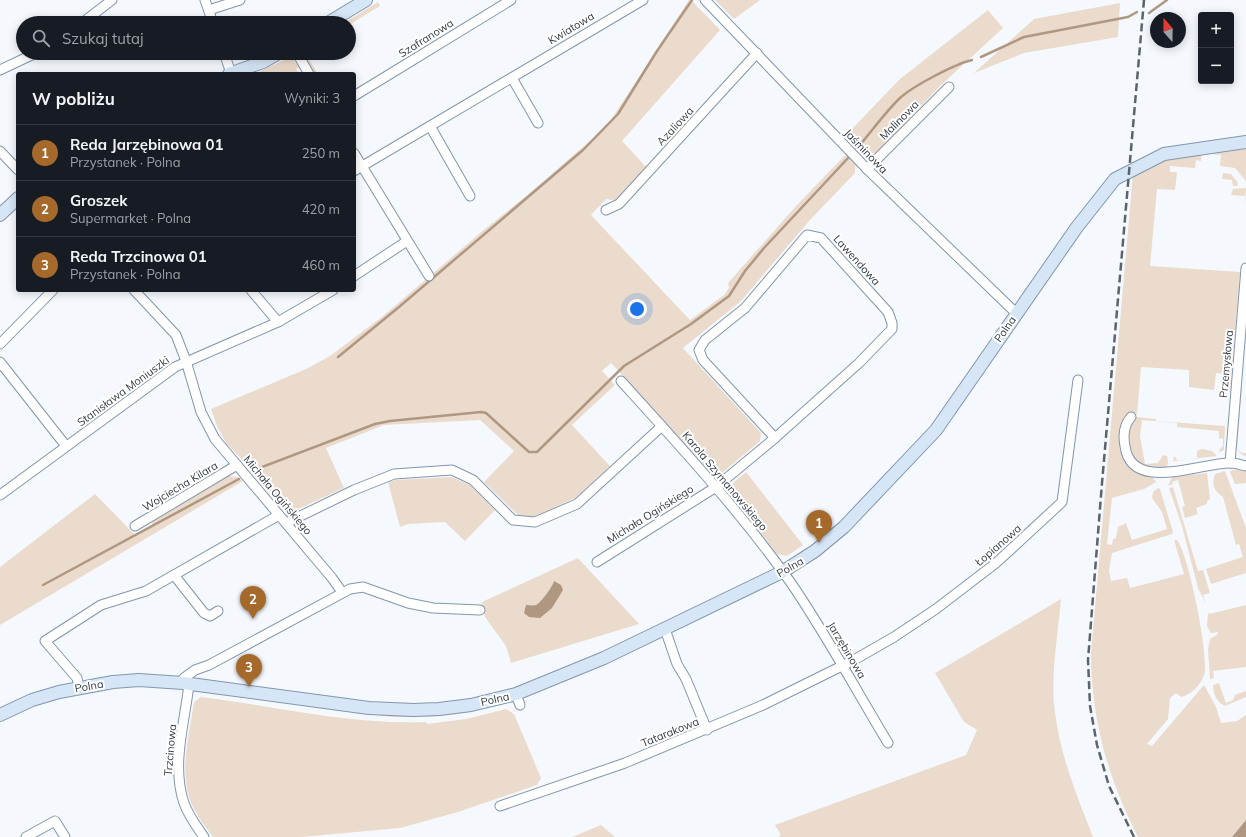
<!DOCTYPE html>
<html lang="pl">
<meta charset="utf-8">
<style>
:root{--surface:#171b24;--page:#20242c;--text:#f1f3f6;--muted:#9ea1a6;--line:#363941;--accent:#a5692b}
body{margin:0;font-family:Mulish,sans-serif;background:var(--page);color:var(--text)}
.controls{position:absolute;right:12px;top:12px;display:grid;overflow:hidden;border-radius:4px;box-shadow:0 2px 10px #0003}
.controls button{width:36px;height:36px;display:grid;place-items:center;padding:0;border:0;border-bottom:1px solid var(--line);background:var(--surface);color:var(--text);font:20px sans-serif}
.compass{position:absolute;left:1150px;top:12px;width:36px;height:36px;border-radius:50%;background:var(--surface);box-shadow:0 2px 10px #0003;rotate:340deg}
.you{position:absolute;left:637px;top:309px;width:14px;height:14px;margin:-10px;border:3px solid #fff;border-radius:50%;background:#1a73e8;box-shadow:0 0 0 6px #1a73e833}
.badge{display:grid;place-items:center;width:26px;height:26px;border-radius:50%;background:var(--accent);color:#fff;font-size:13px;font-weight:700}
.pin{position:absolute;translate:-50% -33px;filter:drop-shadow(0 1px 2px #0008)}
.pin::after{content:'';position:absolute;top:21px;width:14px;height:12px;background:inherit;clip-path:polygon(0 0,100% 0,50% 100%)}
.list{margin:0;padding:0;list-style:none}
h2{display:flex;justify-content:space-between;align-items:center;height:52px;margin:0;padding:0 16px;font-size:17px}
h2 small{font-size:13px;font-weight:400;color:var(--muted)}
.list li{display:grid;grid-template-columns:26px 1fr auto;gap:12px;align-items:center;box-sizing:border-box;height:56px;padding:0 16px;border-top:1px solid var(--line)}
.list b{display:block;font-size:15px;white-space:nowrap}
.list p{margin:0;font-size:13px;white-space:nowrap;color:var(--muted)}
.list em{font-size:13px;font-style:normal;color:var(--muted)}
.icon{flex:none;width:22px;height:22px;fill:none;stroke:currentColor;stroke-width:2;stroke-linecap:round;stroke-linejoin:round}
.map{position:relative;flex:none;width:1246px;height:837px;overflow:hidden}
.search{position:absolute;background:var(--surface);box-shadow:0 2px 10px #0003;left:16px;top:16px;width:340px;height:44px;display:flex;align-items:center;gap:10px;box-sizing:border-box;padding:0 14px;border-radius:22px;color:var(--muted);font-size:15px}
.panel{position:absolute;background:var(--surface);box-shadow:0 2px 10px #0003;left:16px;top:72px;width:340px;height:220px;border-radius:4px}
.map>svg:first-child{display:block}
.green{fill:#ebdbcc}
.water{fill:#b09781}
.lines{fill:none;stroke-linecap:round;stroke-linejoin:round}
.stream{stroke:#b09781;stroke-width:2.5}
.street-casing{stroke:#8296ac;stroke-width:11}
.secondary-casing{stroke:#8296ac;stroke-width:14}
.street{stroke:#fff;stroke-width:9}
.secondary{stroke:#d6e6f7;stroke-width:12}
.rail{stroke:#5b636b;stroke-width:2.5;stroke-dasharray:8 4;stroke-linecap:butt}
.labels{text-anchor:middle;stroke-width:4;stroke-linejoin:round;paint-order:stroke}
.street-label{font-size:11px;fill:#323b44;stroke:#fff}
</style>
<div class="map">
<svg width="1246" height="837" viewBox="0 0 1246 837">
<rect width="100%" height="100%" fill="#f5f9fe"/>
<g class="green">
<polygon points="689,0 691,0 720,30 622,141 647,168 617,201 606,199 591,215 690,320 724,295 729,288 728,283 796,206 846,154 864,172 855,165 855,173 810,220 741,301 683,348 761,433 760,441 722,473 711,472 611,363 602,371 615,385 572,425 610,466 575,498 534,517 518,515 484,482 514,451 480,420 384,425 326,448 344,488 294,511 285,509 257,475 226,443 217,426 211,409 306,369 330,356 383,316 486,228 525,197 607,126"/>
<polygon points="715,0 760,0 734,19"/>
<polygon points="378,2 380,6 349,25 349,23 344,23"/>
<polygon points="1120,3 1118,37 1024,53 974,73 1034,19"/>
<polygon points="988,10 1003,28 939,87 877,153 868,153 848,133 900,79"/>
<polygon points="303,53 305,53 318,74 312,74 304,59 306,58"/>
<polygon points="292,58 299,67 296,69 299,74 254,74 284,60"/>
<path d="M1246,148v33l-11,-13 -15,-2 1,-11 -19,-2 -1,8 -5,-1 -1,8 -25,-2v6h7l-2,18 -18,-1 -7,77 90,6 -10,119h-2l-3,-3 1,-14 -10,-1 -2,17 -25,-3v-17l-48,-3 -4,47 -4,-2c-16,10 -13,42 0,55 6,6 18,6 23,15l-12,7 -32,9 -5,46 5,1 1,-6 3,-1 2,-11 8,-4 6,17 35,-11 -5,-17 -10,-14 1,-6 5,-4 2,1 13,43 -1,2 -60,19 -3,18 2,10 16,-3 3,10 54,-14 -10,-34h3c11,13 33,117 27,135 -4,11 -12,19 -23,22l-5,-4 -6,5 -2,21 -21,25 5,2 52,-61 12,22 5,16 16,-2 9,-6v105l-14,17h-94c-31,-61 -47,-119 -47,-184l42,-480 14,-4 20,-10z"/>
<polygon points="1223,173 1231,174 1238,183 1237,186 1233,186 1232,180 1222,179"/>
<polygon points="1246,188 1244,213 1245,196 1231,195 1233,189"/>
<polygon points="1240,387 1242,387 1237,448 1242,453 1246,453 1246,457 1240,453 1235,443 1239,409"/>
<path d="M1137,417l19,2v2l69,5 -1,24 -4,2 -1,-2 4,-4v-7l-4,-1v-7l-42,-4v-4l-35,-3 -2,16 5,28 13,-1 5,-8 4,1 1,6 -1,5c-15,3 -25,1 -37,-8l-4,-27 7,-13z"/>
<polygon points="1202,449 1212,451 1217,456 1173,461 1174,457 1176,457 1177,461 1197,458 1197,451"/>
<polygon points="1232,470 1246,470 1246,483 1235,484 1230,472"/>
<path d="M1225,471l21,57v45l-35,11 -5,-15 37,-12 -4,-13 -3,1 -13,-48c-9,-6 -12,-13 -8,-23z"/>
<polygon points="746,472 803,545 787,556 777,554 732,494 732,484"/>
<polygon points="1207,473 1210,499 1207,501 1207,504 1196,508 1198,514 1185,518 1182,507 1185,506 1178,480 1172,482 1173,484 1168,486 1172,477"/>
<polygon points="229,476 238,477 243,481 0,625 0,567 95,494 136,536 151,527 153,520"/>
<polygon points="451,477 470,485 495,510 465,541 445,522 408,524 400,527 388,482 396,480"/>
<polygon points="1173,487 1198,571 1203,570 1210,593 1203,595 1206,604 1198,588 1182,526 1169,488"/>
<polygon points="578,558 639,624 511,663 506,646 485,617 482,602"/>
<path d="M1061,599c-3,34 -11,81 -6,113 5,43 22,84 38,125h-315l3,-2 -6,-10 191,-70 11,-25 -13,-8 -29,-49z"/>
<polygon points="1246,605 1246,667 1213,671 1214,678 1210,679 1208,649 1210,639 1217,635 1218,632 1211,633 1207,626 1208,612 1209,614"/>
<path d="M1219,683l7,20 7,-3 2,-5 11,-4v6l-21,9c-8,-3 -12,-12 -12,-21z"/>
<polygon points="211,690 374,712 511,700 514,702 458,714 428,717 392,717 211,693"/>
<path d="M201,697c74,9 150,28 225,25l1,2 39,-5 40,-10 8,5 27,64 -4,7 -79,27 -58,16 -99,9h-88c-7,-9 -14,-18 -19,-28 -17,-33 -5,-73 0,-107z"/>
<polygon points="601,825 615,837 572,837"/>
</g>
<g class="water">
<path d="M554,581l7,4 2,5 -11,18 -12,10 -11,-1 -5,-4 2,-8c3,0 7,1 10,0 5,-2 17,-19 18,-24z"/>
<polygon points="1246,820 1246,837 1232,837"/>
</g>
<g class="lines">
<g class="stream">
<polyline points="1149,13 1167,0"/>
<polyline points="981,57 1024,37 1128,17 1137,12"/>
<path d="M854,152c16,-18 30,-39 47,-55 14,-12 54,-33 71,-37"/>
<polyline points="338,357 399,307 583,150 618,114 657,51 692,0"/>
<polyline points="254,470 375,424 390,421 481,412 486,413 529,452 537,452 624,366 691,324 729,296 745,271 764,248 849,157"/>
<polyline points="43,585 239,479"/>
</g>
<g class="street-casing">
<g id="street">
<polyline points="205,0 213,23"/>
<polyline points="705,0 867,169 1016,313"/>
<polyline points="209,10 240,0"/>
<polyline points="82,23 112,0"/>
<polyline points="224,53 231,73"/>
<polyline points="297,53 309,74"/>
<polyline points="0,70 36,53"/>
<polyline points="512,78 538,123"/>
<polyline points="354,96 511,0"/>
<polyline points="430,126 470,196"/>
<polyline points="0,151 18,170"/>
<polyline points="354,153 429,276"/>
<polyline points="867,169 949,87"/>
<polyline points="354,171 643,0"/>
<polyline points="606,210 619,204 757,53"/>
<polygon points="807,235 821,238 888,312 892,323 892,329 859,363 775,438 703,360 699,350 705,340 745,308"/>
<polyline points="354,276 407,241"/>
<polyline points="134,290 176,335 186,361 201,412 215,439 332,578 342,592"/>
<polyline points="251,290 278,322"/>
<polyline points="0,344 53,290"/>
<polyline points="0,362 66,446"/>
<path d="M621,381c59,65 119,130 170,202 35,51 65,107 97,160"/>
<path d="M1131,417c-7,8 -8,19 -6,29 6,48 77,16 106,17 5,0 10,2 15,3"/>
<polyline points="1230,463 1246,268"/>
<polyline points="0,495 175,367 278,322 333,290"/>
<polyline points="286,523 354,490 394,474 452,470 473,480 513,520 535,522 577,504 662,426"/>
<polyline points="135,526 237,465"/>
<polyline points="597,562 716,487 775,438"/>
<polyline points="174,575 204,613 210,616 218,611"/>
<polyline points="665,629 677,664 686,679 707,730"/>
<polyline points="183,683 184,678 195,670 209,665 350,589 363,587 408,603 433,608 480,610"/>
<path d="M189,684c-4,38 -18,81 -5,119 4,12 13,24 20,34"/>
<polyline points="79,688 77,678 45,641 101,605 146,591 279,515"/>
<polyline points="516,694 520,705"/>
<polyline points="500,806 625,763 763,705 854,660 894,637 936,609 996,563 1062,502 1078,380"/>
<polyline points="26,837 55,821 65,837"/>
</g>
</g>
<g class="secondary-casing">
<g id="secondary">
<polyline points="328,23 366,0"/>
<polyline points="229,74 263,62 279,53"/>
<polyline points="0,215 18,198"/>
<polyline points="0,715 32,700 59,692 113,682 139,680 183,683 369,708 413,710 439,709 471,705 516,694 604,658 782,572 815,551 844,527 936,430 1077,227 1115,179 1164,154 1246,142"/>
</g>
</g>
<use href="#street" class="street"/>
<use href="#secondary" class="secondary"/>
<polyline class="rail" points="1134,837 1109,786 1097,745 1090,706 1088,660 1102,483 1144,0"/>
</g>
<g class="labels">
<g class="street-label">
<text transform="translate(571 28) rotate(-31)" y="4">Kwiatowa</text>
<text transform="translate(426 38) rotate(-32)" y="4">Szafranowa</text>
<text transform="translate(899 120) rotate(-45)" y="4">Malinowa</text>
<text transform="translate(675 126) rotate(-47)" y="4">Azaliowa</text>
<text transform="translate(866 151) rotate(46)" y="4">Jaśminowa</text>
<text transform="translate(857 260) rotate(48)" y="4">Lawendowa</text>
<text transform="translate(1005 329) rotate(-55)" y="4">Polna</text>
<text transform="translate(1226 364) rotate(-85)" y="4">Przemysłowa</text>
<text transform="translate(123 391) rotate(-36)" y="4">Stanisława Moniuszki</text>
<text transform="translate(725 481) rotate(50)" y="4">Karola Szymanowskiego</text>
<text transform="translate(180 486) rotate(-31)" y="4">Wojciecha Kilara</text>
<text transform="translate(278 495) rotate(50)" y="4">Michała Ogińskiego</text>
<text transform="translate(650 514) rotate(-32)" y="4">Michała Ogińskiego</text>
<text transform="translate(998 545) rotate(-41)" y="4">Łopianowa</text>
<text transform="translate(790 567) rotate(-30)" y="4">Polna</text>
<text transform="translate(847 650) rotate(59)" y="4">Jarzębinowa</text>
<text transform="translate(89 686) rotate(-10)" y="4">Polna</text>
<text transform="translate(495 699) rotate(-13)" y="4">Polna</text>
<text transform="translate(670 732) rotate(-22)" y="4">Tatarakowa</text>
<text transform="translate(170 750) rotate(-85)" y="4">Trzcinowa</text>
</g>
</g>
</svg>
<div class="controls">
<button>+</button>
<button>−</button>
</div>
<svg class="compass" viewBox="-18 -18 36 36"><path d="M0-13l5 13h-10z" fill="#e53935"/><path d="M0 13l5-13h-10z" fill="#9ea1a6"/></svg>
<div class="you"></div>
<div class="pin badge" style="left:819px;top:543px">1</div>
<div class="pin badge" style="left:253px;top:619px">2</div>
<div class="pin badge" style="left:249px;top:687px">3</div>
<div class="search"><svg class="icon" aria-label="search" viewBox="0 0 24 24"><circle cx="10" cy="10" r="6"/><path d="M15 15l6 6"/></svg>Szukaj tutaj</div>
<section class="panel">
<h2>W pobliżu<small>Wyniki: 3</small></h2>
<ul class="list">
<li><span class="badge">1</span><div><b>Reda Jarzębinowa 01</b><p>Przystanek · Polna</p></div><em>250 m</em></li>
<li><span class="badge">2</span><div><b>Groszek</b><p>Supermarket · Polna</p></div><em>420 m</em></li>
<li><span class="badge">3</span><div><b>Reda Trzcinowa 01</b><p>Przystanek · Polna</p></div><em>460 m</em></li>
</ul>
</section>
</div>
